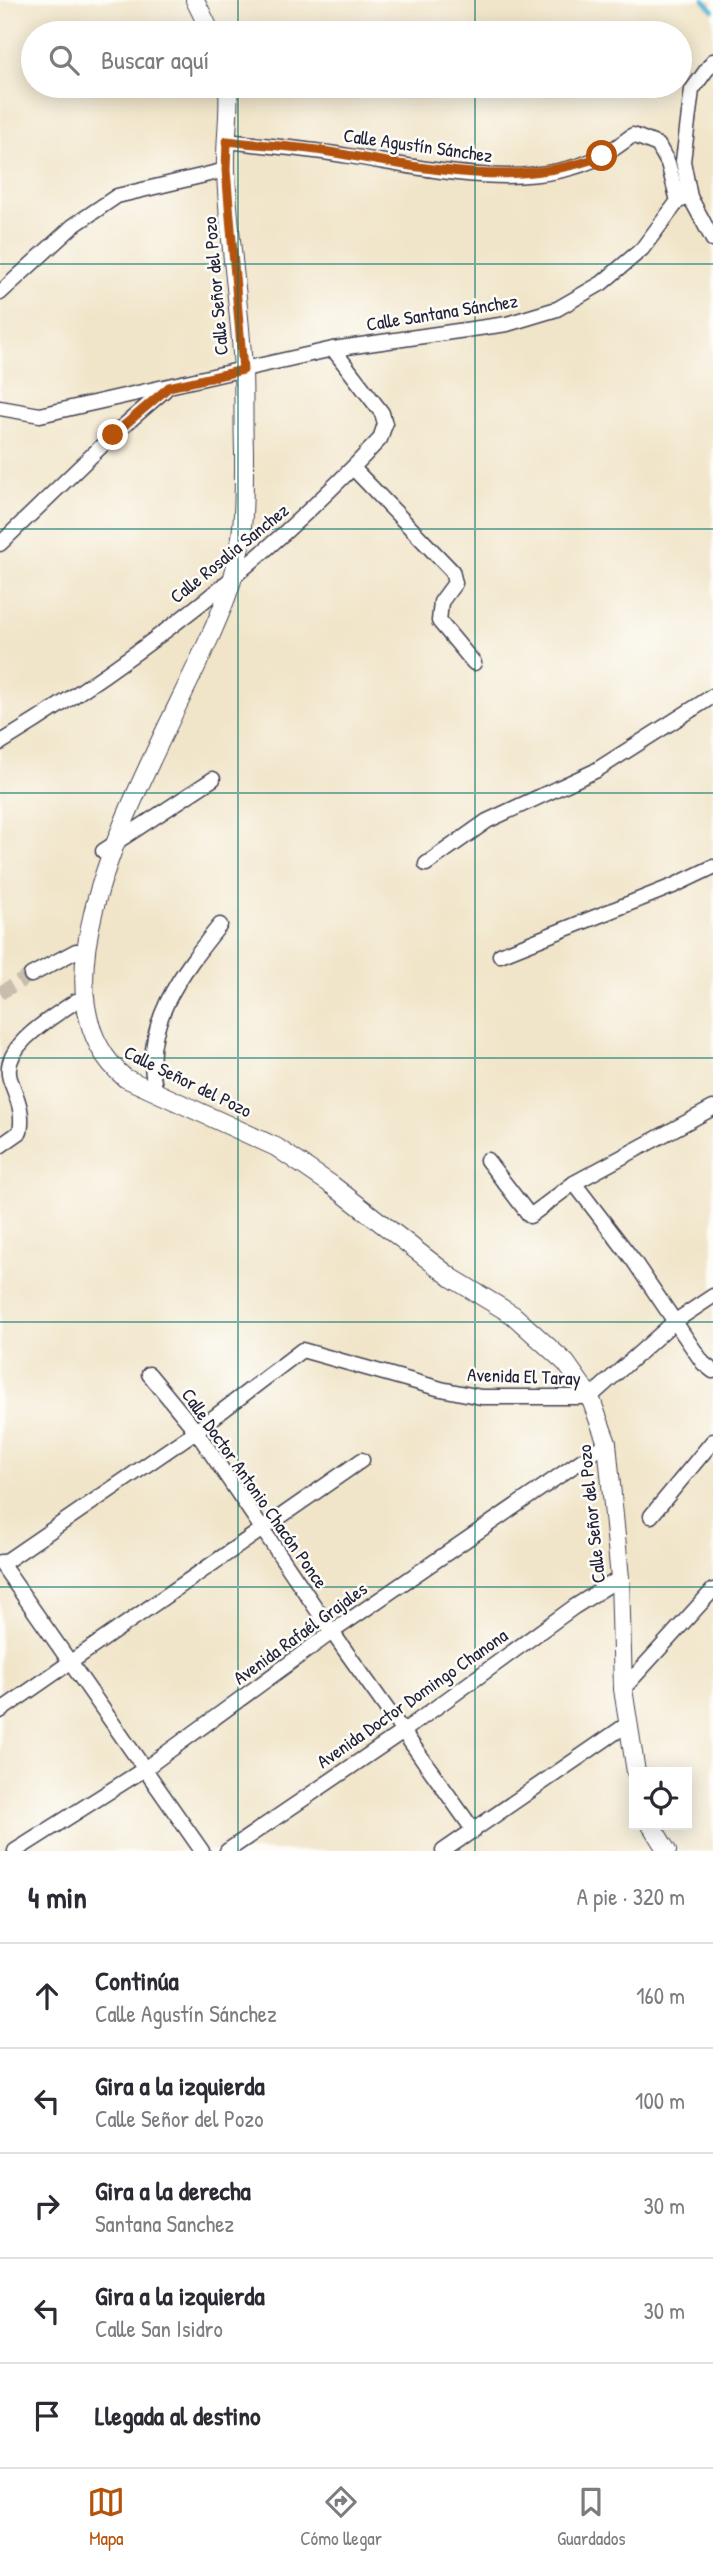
<!DOCTYPE html>
<html lang="es">
<meta charset="utf-8">
<style>
:root{--surface:#fff;--page:#f2f2f3;--text:#2b2b33;--muted:#7c7c81;--line:#e1e1e2;--accent:#b45309}
body{margin:0;font-family:"Patrick Hand",sans-serif;background:var(--page);color:var(--text)}
.controls{position:absolute;right:21px;bottom:21px;display:grid;overflow:hidden;border-radius:0px;box-shadow:0 4px 18px #0003}
.controls button{width:63px;height:63px;display:grid;place-items:center;padding:0;border:0;border-bottom:2px solid var(--line);background:var(--surface);color:var(--text);font:35px sans-serif}
.stop{position:absolute;width:21px;height:21px;margin:-16px;border:5px solid #b45309;border-radius:50%;background:#fff}
.stop.end{background:#b45309;border-color:#fff;box-shadow:0 2px 7px #0008}
.list{margin:0;padding:0;list-style:none}
h2{display:flex;justify-content:space-between;align-items:center;height:91px;margin:0;padding:0 28px;font-size:30px}
h2 small{font-size:23px;font-weight:400;color:var(--muted)}
.list li{display:grid;grid-template-columns:46px 1fr auto;gap:21px;align-items:center;box-sizing:border-box;height:105px;padding:0 28px;border-top:2px solid var(--line)}
.list b{display:block;font-size:26px;white-space:nowrap}
.list p{margin:0;font-size:23px;white-space:nowrap;color:var(--muted)}
.list em{font-size:23px;font-style:normal;color:var(--muted)}
.icon{flex:none;width:38px;height:38px;fill:none;stroke:currentColor;stroke-width:2;stroke-linecap:round;stroke-linejoin:round}
.map{position:relative;flex:none;width:713px;height:1851px;overflow:hidden}
.search{position:absolute;background:var(--surface);box-shadow:0 4px 18px #0003;left:21px;right:21px;top:21px;height:77px;display:flex;align-items:center;gap:18px;box-sizing:border-box;padding:0 24px;border-radius:38px;color:var(--muted);font-size:26px}
.sheet{height:616px;background:var(--surface)}
nav{display:flex;justify-content:space-around;align-items:center;box-sizing:border-box;height:98px;border-top:2px solid var(--line);background:var(--surface);font-size:19px;color:var(--muted)}
nav a{display:grid;justify-items:center;gap:4px}
nav .on{color:var(--accent)}
.map>svg:first-child{display:block}
.lines{fill:none;stroke-linecap:round;stroke-linejoin:round}
.stream{stroke:#56b3d4;stroke-width:4.5}
.minor-tunnel{stroke:#c8bead;stroke-width:14;stroke-dasharray:14 7;stroke-linecap:butt}
.minor-casing{stroke:#413f50;stroke-width:17}
.tertiary-casing{stroke:#413f50;stroke-width:20}
.minor{stroke:#fff;stroke-width:14}
.tertiary{stroke:#fff;stroke-width:18}
.route{stroke:#b45309;stroke-width:9}
.grid{fill:none;stroke:#0f766e;stroke-width:2;stroke-opacity:0.55}
.labels{text-anchor:middle;stroke-width:5;stroke-linejoin:round;paint-order:stroke}
.street-label{font-size:19px;fill:#22223b;stroke:#fdfcf7}
</style>
<div class="map">
<svg width="713" height="1851" viewBox="0 0 713 1851">
<rect width="100%" height="100%" fill="#fdfcf7"/>
<filter id="ink" filterUnits="userSpaceOnUse"><feTurbulence type="fractalNoise" baseFrequency=".0143" numOctaves="2"/><feDisplacementMap in="SourceGraphic" scale="14" xChannelSelector="R" yChannelSelector="G"/><feConvolveMatrix kernelMatrix="1 2 1 2 8 2 1 2 1" color-interpolation-filters="sRGB"/></filter>
<filter id="wash" filterUnits="userSpaceOnUse"><feTurbulence type="fractalNoise" baseFrequency=".00686" numOctaves="4" result="noise"/><feDisplacementMap in="SourceGraphic" scale="28" xChannelSelector="R" yChannelSelector="G"/><feGaussianBlur stdDeviation="1.57" result="paint"/><feColorMatrix in="noise" values="0 0 0 0 0 0 0 0 0 0 0 0 0 0 0 0 0 1.4 0 .05"/><feComposite in="paint" operator="in"/></filter>
<g filter="url(#wash)">
<rect width="100%" height="100%" fill="#f1e5c9"/>
<g class="lines">
<polyline class="stream" points="704,0 713,10"/>
</g>
</g>
<g filter="url(#ink)">
<g class="lines">
<polyline class="minor-tunnel" points="0,993 31,975"/>
<g class="minor-casing">
<g id="minor">
<polyline points="713,61 692,90 683,161 690,197 713,240"/>
<path d="M227,141c41,5 82,8 122,15 78,12 179,38 253,0 11,-6 21,-14 31,-21l25,10 10,18 10,38"/>
<polyline points="0,293 73,226 117,196 226,170"/>
<polyline points="0,408 40,415 333,349 507,324 557,309 602,283 642,249 678,201 690,197"/>
<polyline points="353,468 452,571 455,583 441,602 439,621 474,663"/>
<polyline points="0,544 113,435 165,390"/>
<path d="M0,743c139,-85 269,-185 380,-304l5,-15 -3,-11 -49,-64"/>
<polyline points="103,851 213,779"/>
<polyline points="426,864 487,821 595,771 713,696"/>
<polyline points="500,955 673,886 713,867"/>
<polyline points="31,975 76,951"/>
<path d="M156,1092c-17,-65 26,-120 64,-167"/>
<path d="M0,1146l20,-14c4,-20 -3,-34 -10,-53 -10,-33 43,-62 66,-78"/>
<polyline points="487,1160 530,1216 574,1183 713,1108"/>
<polyline points="574,1183 633,1260 703,1363 713,1371"/>
<polyline points="149,1374 196,1431 332,1632 474,1831"/>
<polyline points="651,1516 713,1441"/>
<polyline points="0,1562 202,1851"/>
<polyline points="2,1564 196,1431 302,1350 441,1389 481,1397 590,1397 674,1322 713,1296"/>
<polyline points="623,1689 713,1590"/>
<polyline points="0,1711 362,1460"/>
<polyline points="15,1851 143,1770 332,1632 607,1443"/>
<polyline points="227,1851 405,1730 574,1607 620,1578"/>
<polyline points="443,1851 629,1723"/>
</g>
</g>
<g class="tertiary-casing">
<g id="tertiary">
<polyline points="195,0 211,33"/>
<path d="M228,86c2,28 -3,56 -2,84 2,67 14,134 17,201 1,27 0,53 1,80 0,41 1,86 -11,126 -35,123 -233,395 -108,501l151,69 56,38 120,93 61,37 53,48 24,34 17,46 13,135 3,111 13,83"/>
<polyline points="651,1825 667,1851"/>
</g>
</g>
<use href="#minor" class="minor"/>
<use href="#tertiary" class="tertiary"/>
</g>
</g>
<g class="lines" filter="url(#ink)">
<path class="route" d="M113,435l56,-48 74,-17 -17,-200 1,-29c32,4 64,5 96,10 94,15 187,40 279,5"/>
</g>
<path class="grid" d="M238,0v33M475,0v33M238,86v1765M475,86v1765M0,264h713M0,529h713M0,793h713M0,1058h713M0,1322h713M0,1587h713"/>
<g class="labels">
<g class="street-label">
<text transform="translate(418 145) rotate(8)" y="7">Calle Agustín Sánchez</text>
<text transform="translate(215 286) rotate(-95)" y="7">Calle Señor del Pozo</text>
<text transform="translate(442 312) rotate(-9)" y="7">Calle Santana Sánchez</text>
<text transform="translate(229 553) rotate(-39)" y="7">Calle Rosalia Sanchez</text>
<text transform="translate(188 1081) rotate(26)" y="7">Calle Señor del Pozo</text>
<text transform="translate(524 1376) rotate(2)" y="7">Avenida El Taray</text>
<text transform="translate(255 1488) rotate(55)" y="7">Calle Doctor Antonio Chacón Ponce</text>
<text transform="translate(591 1514) rotate(-96)" y="7">Calle Señor del Pozo</text>
<text transform="translate(300 1633) rotate(-36)" y="7">Avenida Rafaél Grajales</text>
<text transform="translate(412 1698) rotate(-35)" y="7">Avenida Doctor Domingo Chanona</text>
</g>
</g>
</svg>
<div class="controls">
<button><svg class="icon" aria-label="locate" viewBox="0 0 24 24"><circle cx="12" cy="12" r="6"/><path d="M12 2v4M12 18v4M2 12h4M18 12h4"/></svg></button>
</div>
<div class="stop" style="left:602px;top:156px"></div>
<div class="stop end" style="left:113px;top:435px"></div>
<div class="search"><svg class="icon" aria-label="search" viewBox="0 0 24 24"><circle cx="10" cy="10" r="6"/><path d="M15 15l6 6"/></svg>Buscar aquí</div>
</div>
<section class="sheet">
<h2>4 min<small>A pie · 320 m</small></h2>
<ul class="list">
<li><svg class="icon" aria-label="ahead" viewBox="0 0 24 24"><path d="M12 20V5M6 11l6-6 6 6"/></svg><div><b>Continúa</b><p>Calle Agustín Sánchez</p></div><em>160 m</em></li>
<li><svg class="icon" aria-label="left" viewBox="0 0 24 24"><path d="M17 20v-9H6M10 6l-5 5 5 5"/></svg><div><b>Gira a la izquierda</b><p>Calle Señor del Pozo</p></div><em>100 m</em></li>
<li><svg class="icon" aria-label="right" viewBox="0 0 24 24"><path d="M7 20v-9h11M14 6l5 5-5 5"/></svg><div><b>Gira a la derecha</b><p>Santana Sanchez</p></div><em>30 m</em></li>
<li><svg class="icon" aria-label="left" viewBox="0 0 24 24"><path d="M17 20v-9H6M10 6l-5 5 5 5"/></svg><div><b>Gira a la izquierda</b><p>Calle San Isidro</p></div><em>30 m</em></li>
<li><svg class="icon" aria-label="arrive" viewBox="0 0 24 24"><path d="M6 21V4h12l-3 4 3 4H6"/></svg><div><b>Llegada al destino</b></div></li>
</ul>
</section>
<nav>
<a class="on"><svg class="icon" aria-label="map" viewBox="0 0 24 24"><path d="M3 6l6-2 6 2 6-2v14l-6 2-6-2-6 2zM9 4v14M15 6v14"/></svg>Mapa</a>
<a><svg class="icon" aria-label="directions" viewBox="0 0 24 24"><path d="M12 3l9 9-9 9-9-9zM9 14v-3h6M13 9l2 2-2 2"/></svg>Cómo llegar</a>
<a><svg class="icon" aria-label="saved" viewBox="0 0 24 24"><path d="M7 4h10v16l-5-4-5 4z"/></svg>Guardados</a>
</nav>
